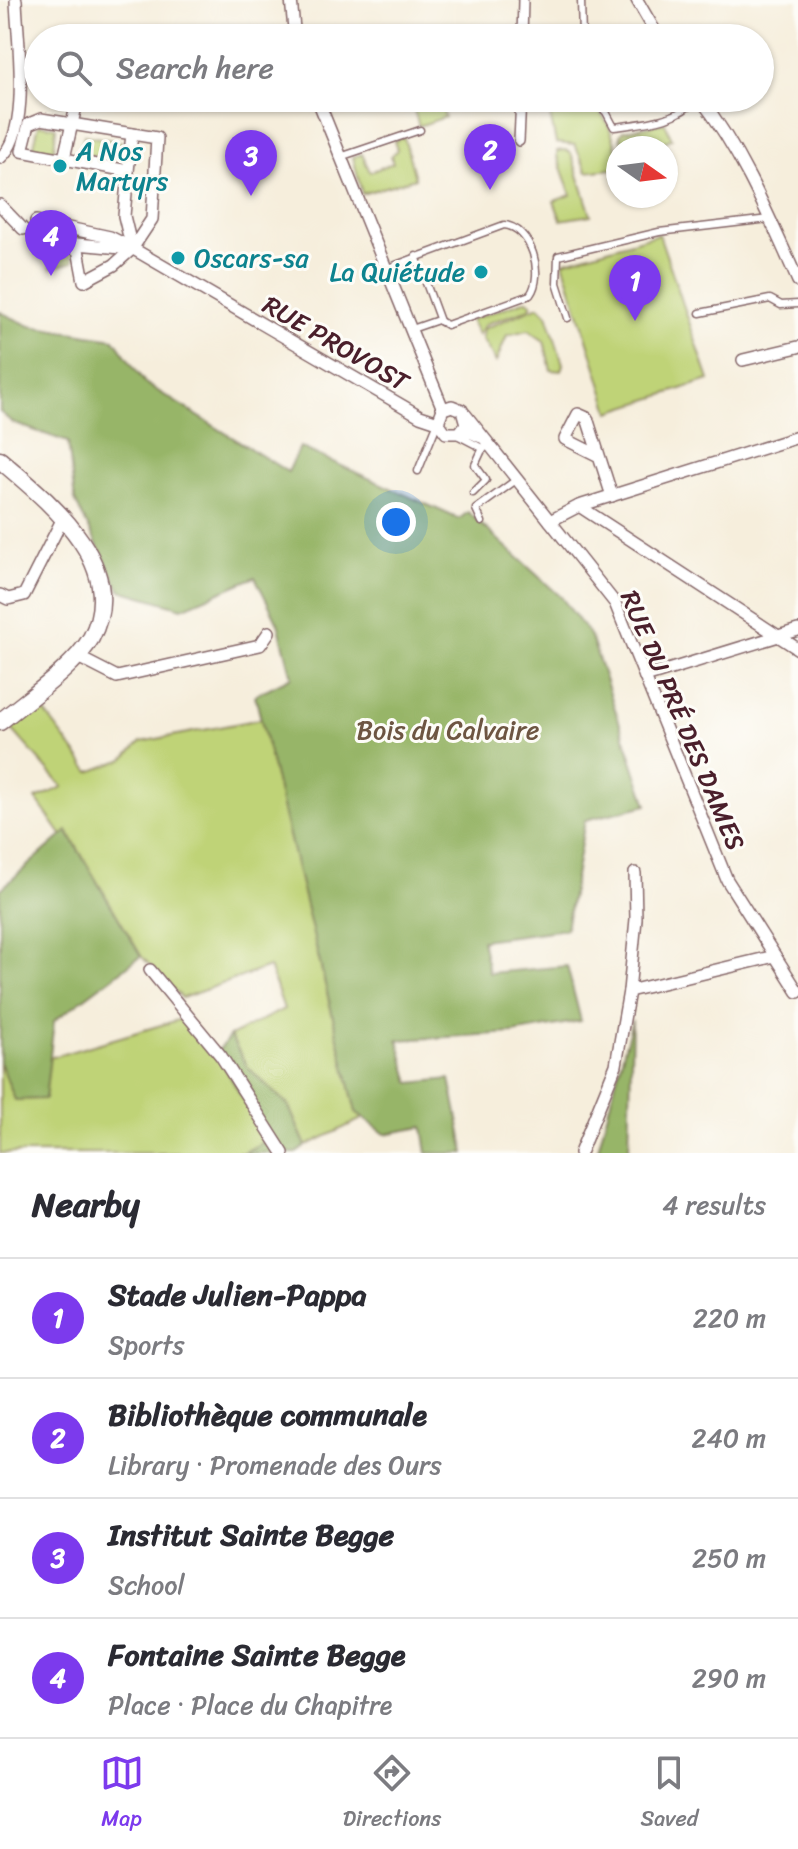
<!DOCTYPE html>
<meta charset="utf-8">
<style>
:root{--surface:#fff;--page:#f7f7f7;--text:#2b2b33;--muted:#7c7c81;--line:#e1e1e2;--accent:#7c3aed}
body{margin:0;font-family:Sriracha,sans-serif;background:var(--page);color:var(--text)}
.compass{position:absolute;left:606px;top:136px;width:72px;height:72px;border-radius:50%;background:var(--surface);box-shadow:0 2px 6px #0004;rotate:104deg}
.you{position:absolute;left:396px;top:522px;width:28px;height:28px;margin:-20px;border:6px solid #fff;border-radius:50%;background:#1a73e8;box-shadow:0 0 0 12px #1a73e833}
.badge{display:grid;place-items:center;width:52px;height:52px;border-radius:50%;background:var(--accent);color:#fff;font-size:26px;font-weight:700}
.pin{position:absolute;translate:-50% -66px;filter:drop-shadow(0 2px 4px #0008)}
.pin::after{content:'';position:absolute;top:42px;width:28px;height:24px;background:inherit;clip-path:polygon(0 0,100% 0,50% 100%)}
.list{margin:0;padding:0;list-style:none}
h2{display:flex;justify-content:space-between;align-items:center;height:104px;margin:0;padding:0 32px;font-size:34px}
h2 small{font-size:26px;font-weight:400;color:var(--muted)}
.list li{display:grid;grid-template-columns:52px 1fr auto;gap:24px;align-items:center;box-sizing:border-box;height:120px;padding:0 32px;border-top:2px solid var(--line)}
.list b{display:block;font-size:30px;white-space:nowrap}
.list p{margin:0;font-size:26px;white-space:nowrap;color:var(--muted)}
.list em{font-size:26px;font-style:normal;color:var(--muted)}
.icon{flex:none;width:44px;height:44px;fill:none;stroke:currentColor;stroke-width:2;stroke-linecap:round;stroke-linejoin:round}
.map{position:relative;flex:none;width:798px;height:1153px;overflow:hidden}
.search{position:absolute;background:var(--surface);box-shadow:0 2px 6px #0004;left:24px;right:24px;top:24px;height:88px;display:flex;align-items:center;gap:20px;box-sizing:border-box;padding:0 28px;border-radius:44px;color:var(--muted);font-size:30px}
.sheet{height:584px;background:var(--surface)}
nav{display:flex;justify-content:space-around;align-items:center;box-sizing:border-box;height:112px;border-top:2px solid var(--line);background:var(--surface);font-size:22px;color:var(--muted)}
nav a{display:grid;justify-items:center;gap:4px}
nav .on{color:var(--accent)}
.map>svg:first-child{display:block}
.green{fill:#bfd377;stroke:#847951;stroke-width:2}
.forest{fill:#97b568;stroke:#706a4a;stroke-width:2}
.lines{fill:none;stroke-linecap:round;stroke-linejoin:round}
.service-casing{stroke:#866769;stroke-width:9}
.pedestrian-casing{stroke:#866769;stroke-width:12}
.minor-casing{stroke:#866769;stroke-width:14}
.secondary-casing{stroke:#866769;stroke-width:19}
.service{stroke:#fff;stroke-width:6}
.pedestrian{stroke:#fff;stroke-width:9}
.minor{stroke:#fff;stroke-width:11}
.secondary{stroke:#fff;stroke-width:16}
.culture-dot{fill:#0f9aa8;stroke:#fdfcf7;stroke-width:3}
.labels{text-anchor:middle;stroke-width:6;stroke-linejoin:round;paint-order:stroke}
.culture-label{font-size:26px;fill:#0d838f;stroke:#fdfcf7;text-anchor:start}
.street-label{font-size:26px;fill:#4a1f2b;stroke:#fdfcf7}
.park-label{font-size:26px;fill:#6d5542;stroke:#fdfcf7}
</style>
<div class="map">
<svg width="798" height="1153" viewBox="0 0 798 1153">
<rect width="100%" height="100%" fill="#fdfcf7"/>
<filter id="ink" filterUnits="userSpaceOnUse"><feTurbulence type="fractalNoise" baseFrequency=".0125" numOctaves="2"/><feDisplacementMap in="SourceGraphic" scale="16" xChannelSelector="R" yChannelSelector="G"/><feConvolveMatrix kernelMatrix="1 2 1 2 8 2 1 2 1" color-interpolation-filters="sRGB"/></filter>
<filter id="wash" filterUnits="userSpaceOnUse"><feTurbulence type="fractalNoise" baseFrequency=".006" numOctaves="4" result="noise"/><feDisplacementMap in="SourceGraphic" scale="32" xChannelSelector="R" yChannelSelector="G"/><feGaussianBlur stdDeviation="1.8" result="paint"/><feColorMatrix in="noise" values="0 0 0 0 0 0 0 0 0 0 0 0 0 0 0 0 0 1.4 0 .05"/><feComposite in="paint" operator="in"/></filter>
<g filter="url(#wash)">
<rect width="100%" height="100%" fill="#f6eedc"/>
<g class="green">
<polygon points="410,98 439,98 445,117 419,126"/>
<path d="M579,98c27,8 39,44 39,70l-31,4 -12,-27 -19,-2 -8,-37 31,-3z"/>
<polygon points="665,123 672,139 645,148 624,148 620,136 623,131"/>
<polygon points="39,124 56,127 54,151 33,149"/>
<polygon points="84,135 122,142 121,159 80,154"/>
<polygon points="404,137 415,178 362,194 353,157 362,154 370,172 393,163 391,156 397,150 394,141"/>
<polygon points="565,150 571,153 591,215 561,220 554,201 571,195 557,156 557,151"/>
<polygon points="34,224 68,235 70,244 67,246 33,229"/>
<polygon points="659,234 709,380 610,412 563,262"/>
<polygon points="47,244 72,256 73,262 51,268"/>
<polygon points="527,300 532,304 529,309 485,324 478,335 470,320"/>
<polygon points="539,306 547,314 563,364 561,371 551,370 544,341 528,330 507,335 496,362 482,339 483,329"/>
<polygon points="38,703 90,772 124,759 141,742 261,719 356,1112 364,1118 306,1146 288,1105 248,1068 230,1036 284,1009 269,967 182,998 141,956 68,832 62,836 36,799 63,787 9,726"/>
<polygon points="185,1018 229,1072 268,1141 243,1153 0,1153 0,1062 15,1099 45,1099 49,1058"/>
</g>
<g class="forest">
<polygon points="0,312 30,326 114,339 145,383 288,472 300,447 459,519 468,512 561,597 591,637 647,805 585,820 566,929 482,940 489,973 567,966 581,1021 513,1033 398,1040 410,1083 450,1079 465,1153 427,1153 423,1127 385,1134 356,1112 255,695 292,677 278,623 255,577 182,608 120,590 75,501 68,442 13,423 0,412"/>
<polygon points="67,831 141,956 54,1021 45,1099 15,1100 0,1062 0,890"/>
<polygon points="632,1020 629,1153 597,1153"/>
<polygon points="230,1036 248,1068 288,1105 306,1146 297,1153 243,1153 267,1140 216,1053"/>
</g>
</g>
<g filter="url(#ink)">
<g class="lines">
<g class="service-casing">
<g id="service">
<polyline points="581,0 582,38"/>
<path d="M591,98l15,14 8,15c28,-4 64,-5 83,-29"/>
<polyline points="340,157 420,130"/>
<polyline points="23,229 76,252"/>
<polyline points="416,256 440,321"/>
<path d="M385,269l119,-44c27,2 41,49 26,70l-83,30 -9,-5 -29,10"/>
<polyline points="700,313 770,299 781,305 798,304"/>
<polyline points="568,318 557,283 558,256 659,232 769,219"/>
<polyline points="459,436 484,449"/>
<polyline points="418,471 438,422"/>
<polyline points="473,493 486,480 475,465 482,450"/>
<polyline points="482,522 476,509 516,480"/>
</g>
</g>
<g class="pedestrian-casing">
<g id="pedestrian">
<polyline points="522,38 523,0"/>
<polyline points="519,141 521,98"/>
</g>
</g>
<g class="minor-casing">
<g id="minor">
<polyline points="291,0 295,38"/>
<polyline points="637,0 659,38"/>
<polyline points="317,98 443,409"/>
<path d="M700,98c42,54 70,121 98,183"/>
<polyline points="29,124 41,119 157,138 152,219 132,249"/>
<polyline points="29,124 22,151 128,171 132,134"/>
<path d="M0,158c32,-26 17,-119 16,-158"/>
<polyline points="64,158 78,98"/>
<polyline points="128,171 124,216 132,249"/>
<polyline points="0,205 23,229"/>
<polyline points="36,221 110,237 130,247 420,416 438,422"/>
<polygon points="77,244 132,249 114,265 84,281"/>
<polyline points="743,360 798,347"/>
<polyline points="465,414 615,603 727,880 798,992"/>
<polyline points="460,432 466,424 462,410 452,406 443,409 438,422 446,433 472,433 481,437"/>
<polyline points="599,456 565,439 578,414 587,418 612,496"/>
<polyline points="579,506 798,649"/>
<polyline points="550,521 579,506 798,437"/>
<polyline points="0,595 8,599 24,595 64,516"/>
<polyline points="76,656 117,677 260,645 269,632"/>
<polyline points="645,677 798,630"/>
<polyline points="150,970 221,1056 283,1153"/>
<polyline points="629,991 636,919 635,873"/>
<polyline points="580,1153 616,1065 629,991 775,956"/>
</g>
</g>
<g class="secondary-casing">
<path id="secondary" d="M0,460c48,41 130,105 91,178 -17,30 -64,61 -91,84"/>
</g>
<use href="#service" class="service"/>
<use href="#pedestrian" class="pedestrian"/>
<use href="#minor" class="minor"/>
<use href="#secondary" class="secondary"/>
</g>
</g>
<g class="culture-dot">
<circle cx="60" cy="166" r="8"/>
<circle cx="178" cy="258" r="8"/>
<circle cx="481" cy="272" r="8"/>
</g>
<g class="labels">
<g class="culture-label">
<text x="76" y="160">A Nos<tspan x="76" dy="30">Martyrs</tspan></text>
<text x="194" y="267">Oscars-sa</text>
<text x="465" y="281" text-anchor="end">La Quiétude</text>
</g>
<g class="street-label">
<text transform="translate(336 343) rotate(30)" y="9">RUE PROVOST</text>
<text transform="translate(683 720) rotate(67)" y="9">RUE DU PRÉ DES DAMES</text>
</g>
<g class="park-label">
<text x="448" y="739">Bois du Calvaire</text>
</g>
</g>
</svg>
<svg class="compass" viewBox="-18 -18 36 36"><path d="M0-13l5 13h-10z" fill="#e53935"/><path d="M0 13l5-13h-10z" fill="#7c7c81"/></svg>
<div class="you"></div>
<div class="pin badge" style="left:635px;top:321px">1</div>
<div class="pin badge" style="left:490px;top:190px">2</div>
<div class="pin badge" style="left:251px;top:196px">3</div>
<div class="pin badge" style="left:51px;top:276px">4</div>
<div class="search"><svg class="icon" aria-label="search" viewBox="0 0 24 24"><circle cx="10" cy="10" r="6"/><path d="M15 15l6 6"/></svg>Search here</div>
</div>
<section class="sheet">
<h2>Nearby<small>4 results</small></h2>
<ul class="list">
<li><span class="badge">1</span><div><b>Stade Julien-Pappa</b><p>Sports</p></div><em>220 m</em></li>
<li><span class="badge">2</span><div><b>Bibliothèque communale</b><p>Library · Promenade des Ours</p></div><em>240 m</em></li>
<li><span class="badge">3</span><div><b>Institut Sainte Begge</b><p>School</p></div><em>250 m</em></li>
<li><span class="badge">4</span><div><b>Fontaine Sainte Begge</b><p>Place · Place du Chapitre</p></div><em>290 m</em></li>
</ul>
</section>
<nav>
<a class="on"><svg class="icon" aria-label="map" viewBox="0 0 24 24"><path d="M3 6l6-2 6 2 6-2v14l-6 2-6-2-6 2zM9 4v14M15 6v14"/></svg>Map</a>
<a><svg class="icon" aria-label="directions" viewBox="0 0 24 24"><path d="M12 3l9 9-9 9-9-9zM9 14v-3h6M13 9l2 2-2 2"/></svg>Directions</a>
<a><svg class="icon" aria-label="saved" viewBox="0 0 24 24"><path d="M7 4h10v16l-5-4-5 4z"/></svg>Saved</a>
</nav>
